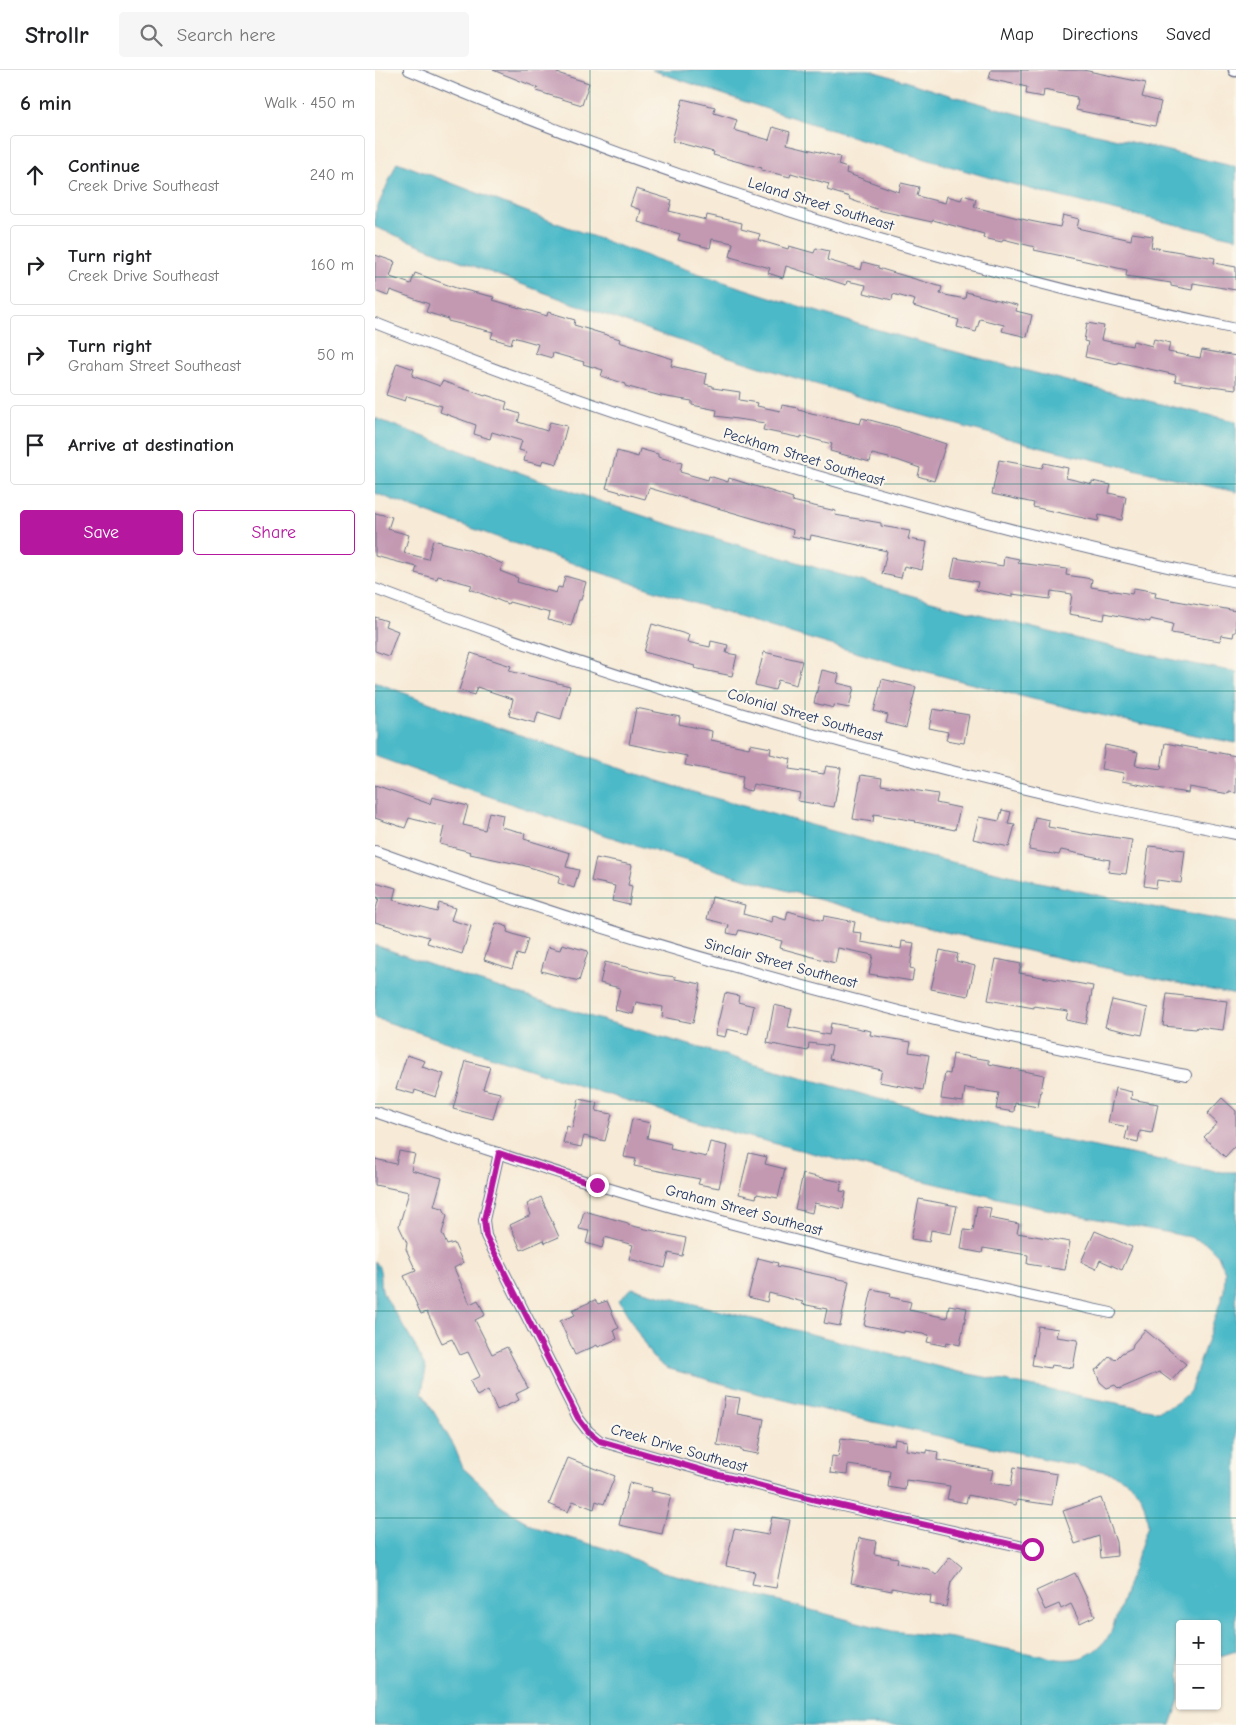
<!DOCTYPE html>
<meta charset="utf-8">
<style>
:root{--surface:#fff;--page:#f6f6f6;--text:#202124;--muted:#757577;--line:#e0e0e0;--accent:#b5179e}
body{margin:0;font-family:"Comic Neue",sans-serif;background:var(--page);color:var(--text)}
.controls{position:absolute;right:15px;bottom:15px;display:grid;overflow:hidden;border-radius:5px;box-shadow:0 1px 4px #0004}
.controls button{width:45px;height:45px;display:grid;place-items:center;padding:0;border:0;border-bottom:1px solid var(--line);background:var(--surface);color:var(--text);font:25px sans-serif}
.stop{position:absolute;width:15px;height:15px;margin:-11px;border:4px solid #b5179e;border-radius:50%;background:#fff}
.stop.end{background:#b5179e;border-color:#fff;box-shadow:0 1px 5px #0008}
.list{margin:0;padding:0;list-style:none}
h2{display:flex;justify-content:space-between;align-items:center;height:65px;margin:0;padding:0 20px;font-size:21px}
h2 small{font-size:16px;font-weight:400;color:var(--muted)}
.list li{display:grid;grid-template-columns:32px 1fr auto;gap:15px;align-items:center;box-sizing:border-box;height:80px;margin:0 10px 10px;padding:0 10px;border:1px solid var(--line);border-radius:5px}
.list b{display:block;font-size:19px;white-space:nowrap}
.list p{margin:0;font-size:16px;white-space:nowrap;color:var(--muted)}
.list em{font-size:16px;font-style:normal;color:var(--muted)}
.actions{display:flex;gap:10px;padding:15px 20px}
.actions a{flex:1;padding:11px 0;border:1px solid var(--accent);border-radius:5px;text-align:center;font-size:18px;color:var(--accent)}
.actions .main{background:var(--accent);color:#fff}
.icon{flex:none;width:28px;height:28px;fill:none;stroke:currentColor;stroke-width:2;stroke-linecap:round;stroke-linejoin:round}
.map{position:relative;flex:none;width:861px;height:1655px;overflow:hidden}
header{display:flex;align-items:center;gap:30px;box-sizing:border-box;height:70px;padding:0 25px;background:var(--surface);border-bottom:1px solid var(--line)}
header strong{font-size:24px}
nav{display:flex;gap:28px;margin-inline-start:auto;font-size:18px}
.search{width:350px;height:45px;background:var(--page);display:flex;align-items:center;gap:12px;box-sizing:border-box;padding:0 18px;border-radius:5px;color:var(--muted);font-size:19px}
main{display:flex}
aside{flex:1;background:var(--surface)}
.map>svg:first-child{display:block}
.water{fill:#4cb9c8;stroke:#347493}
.building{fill:#c399b2}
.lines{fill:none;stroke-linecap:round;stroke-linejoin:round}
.minor-casing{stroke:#687088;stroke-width:12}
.tertiary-casing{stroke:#687088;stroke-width:15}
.minor{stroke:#fff;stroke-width:10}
.tertiary{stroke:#fff;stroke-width:12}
.route{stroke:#b5179e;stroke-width:6}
.grid{fill:none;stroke:#0f766e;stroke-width:1;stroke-opacity:0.55}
.labels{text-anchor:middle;stroke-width:4.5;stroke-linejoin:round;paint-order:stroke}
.street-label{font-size:15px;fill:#1b2f5e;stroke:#fbf7ec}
</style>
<header>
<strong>Strollr</strong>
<div class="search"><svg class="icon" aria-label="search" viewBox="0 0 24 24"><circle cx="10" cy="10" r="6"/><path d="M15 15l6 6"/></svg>Search here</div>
<nav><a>Map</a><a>Directions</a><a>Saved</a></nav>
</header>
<main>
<aside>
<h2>6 min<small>Walk · 450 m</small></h2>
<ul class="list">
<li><svg class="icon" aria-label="ahead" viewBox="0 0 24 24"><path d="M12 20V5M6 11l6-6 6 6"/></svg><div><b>Continue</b><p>Creek Drive Southeast</p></div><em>240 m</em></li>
<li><svg class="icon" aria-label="right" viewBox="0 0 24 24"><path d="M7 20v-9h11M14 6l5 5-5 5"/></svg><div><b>Turn right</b><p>Creek Drive Southeast</p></div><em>160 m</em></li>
<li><svg class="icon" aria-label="right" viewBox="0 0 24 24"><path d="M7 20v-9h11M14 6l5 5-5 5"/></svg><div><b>Turn right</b><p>Graham Street Southeast</p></div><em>50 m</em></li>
<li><svg class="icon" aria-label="arrive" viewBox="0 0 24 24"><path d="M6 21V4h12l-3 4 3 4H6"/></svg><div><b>Arrive at destination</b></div></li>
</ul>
<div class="actions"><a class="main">Save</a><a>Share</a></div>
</aside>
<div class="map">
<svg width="861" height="1655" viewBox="0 0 861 1655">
<rect width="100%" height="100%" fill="#fbf7ec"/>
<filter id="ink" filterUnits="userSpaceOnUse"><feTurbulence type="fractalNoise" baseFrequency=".02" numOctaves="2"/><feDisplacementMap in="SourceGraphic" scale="10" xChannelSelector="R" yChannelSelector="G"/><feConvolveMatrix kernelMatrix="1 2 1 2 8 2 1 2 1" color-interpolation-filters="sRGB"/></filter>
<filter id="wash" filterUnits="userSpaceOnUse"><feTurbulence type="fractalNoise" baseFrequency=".0096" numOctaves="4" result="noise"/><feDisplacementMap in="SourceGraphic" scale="20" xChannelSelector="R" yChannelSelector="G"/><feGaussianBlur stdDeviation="1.12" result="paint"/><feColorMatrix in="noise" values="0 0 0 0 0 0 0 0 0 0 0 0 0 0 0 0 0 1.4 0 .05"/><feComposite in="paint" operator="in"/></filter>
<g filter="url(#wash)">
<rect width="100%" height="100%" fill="#f7ead6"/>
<g class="water">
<path d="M277,0h218l69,22 115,32 182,43v71c-67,-15 -135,-30 -202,-48 -129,-35 -256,-76 -382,-120z"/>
<path d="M22,92c101,39 201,78 303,112 175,59 355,107 536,147v71c-119,-26 -239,-54 -356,-89 -172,-49 -340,-109 -505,-176v-14z"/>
<path d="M0,348c97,37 194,74 293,106 42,13 84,25 126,37 145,44 292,84 442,111v71c-288,-54 -568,-143 -843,-243l-18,-7z"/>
<path d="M0,612l106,40 205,68 136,38 90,25 225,51 99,19v72c-104,-21 -208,-43 -312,-68 -186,-46 -369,-106 -549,-171z"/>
<path d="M0,875l84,30 136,43 284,81 176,40 166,33h15v479l-19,6v-33h-37v76l-9,25h-796v-464c9,10 4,21 8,32l32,53 11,23 -4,23 32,54 9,22 21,19 18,20 36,22 80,23 42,19 232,60 60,7 106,21c26,2 36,-5 52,-24l38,-110c-4,-29 -9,-40 -37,-52l-242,-52 -109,-27 -94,-26 -14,-11 -33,-57 13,-12 327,84 198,39c14,-4 23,-9 33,-20l34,-100 1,-19 -7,-17 -12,-12 -16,-6 -154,-30 -150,-35 -152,-39 -151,-46 -208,-69z"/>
</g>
<g id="blocks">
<g class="building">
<polygon points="118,0 183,0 182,3 214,13 207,35 161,21 163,18"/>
<polygon points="616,0 708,0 771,13 767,27 786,32 780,56 701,40 703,30 701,30 702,27 669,20 668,27 651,24 652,17 614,9"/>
<polygon points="308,29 340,37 339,43 362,50 359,60 394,70 398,57 415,62 412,74 465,87 463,95 472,98 471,103 524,122 526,113 544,117 542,126 570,133 572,126 586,130 588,125 601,129 599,137 655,151 685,157 688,145 704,149 702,158 756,170 757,163 778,166 776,177 840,188 839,193 861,197 861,220 818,213 817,220 796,216 796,213 751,206 752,200 659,180 660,177 628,169 627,172 608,168 609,164 558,150 557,152 507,141 474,129 475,127 452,120 454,114 416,103 415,107 386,100 387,98 338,85 339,82 297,71"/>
<polygon points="261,119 297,130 294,141 331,150 332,145 367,153 366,159 385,164 383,170 413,179 414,176 439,183 441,178 454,181 452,190 486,200 488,192 503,196 503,198 567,217 565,224 590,229 591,222 642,235 641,241 657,245 652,267 627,261 629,255 605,249 601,262 582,257 584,250 538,236 540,230 518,224 517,230 489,223 491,215 472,211 471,215 411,196 408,208 393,203 395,198 355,187 358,173 337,169 335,178 303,170 305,164 263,152 266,140 255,136"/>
<polygon points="0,185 20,192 15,207 36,214 40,203 81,218 119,227 118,230 172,246 173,242 200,250 199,255 245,269 244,272 298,289 296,296 332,304 330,314 338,316 338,318 365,322 364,330 383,333 382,336 405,341 407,335 423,338 423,340 485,354 487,348 525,358 525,359 571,374 559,411 543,406 545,398 522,390 497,384 495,392 477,387 455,381 457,374 426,366 426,368 388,360 390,353 341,346 342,340 317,335 317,331 286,326 250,316 251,314 226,306 228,300 208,294 209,292 178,283 177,288 160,283 163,274 138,267 136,274 116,268 118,262 73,251 73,249 51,242 54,234 15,220 13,226 0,221"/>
<polygon points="712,253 729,256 726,270 757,276 758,271 777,276 779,269 795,273 793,282 825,288 827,280 861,286 861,319 836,316 836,317 800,311 801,305 743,292 743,294 710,287 713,272 709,271"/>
<polygon points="22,293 39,299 37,306 65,316 67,311 110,326 111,325 132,332 130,339 145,344 143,352 172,361 175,352 192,356 182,394 168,390 166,395 149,391 151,382 144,380 147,371 117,362 115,369 99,364 101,355 65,342 67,336 32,326 30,331 11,325"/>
<polygon points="265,379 283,384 283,387 307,393 305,402 333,410 334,406 353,412 354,408 418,428 417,431 461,441 460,445 506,453 506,456 535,461 533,469 552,472 547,500 529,496 526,508 507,504 512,481 436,465 435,470 417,466 418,460 274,418 270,429 231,418 242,381 263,387"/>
<polygon points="624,390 667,398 669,393 693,398 691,408 717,414 717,411 736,415 734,423 751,427 747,450 724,445 723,451 704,447 658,437 659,433 617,424"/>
<polygon points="0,443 17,447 13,459 34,465 29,483 53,489 58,470 92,479 128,494 125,501 143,508 142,512 181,523 183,517 187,518 190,506 211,512 206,530 204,530 196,556 173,550 175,543 134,532 133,534 95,519 97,515 63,506 62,509 40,503 42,497 0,486"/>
<polygon points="629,486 644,489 643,493 692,499 691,505 717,509 716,517 757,524 759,518 781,522 780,527 835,537 835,536 861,541 861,562 859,562 858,567 846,565 845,571 796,563 798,554 775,549 775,552 730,543 729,550 694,544 697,524 676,521 675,529 637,524 637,527 601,520 603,512 576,507 580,488 628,496"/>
<polygon points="0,547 12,551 10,556 23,561 14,586 0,581"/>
<polygon points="277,554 314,565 312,572 335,577 336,571 353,575 351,583 362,585 357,606 319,598 320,596 269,582"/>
<polygon points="389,582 427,591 421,615 403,610 400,620 380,615"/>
<polygon points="96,583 136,596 134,601 195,616 186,649 163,642 160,653 134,646 138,629 102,617 99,625 84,620"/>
<polygon points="447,600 464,604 462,613 479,617 474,638 459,635 459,638 439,633"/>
<polygon points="507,609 541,617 531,658 511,653 513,645 499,641"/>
<polygon points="261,638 305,647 304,654 337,661 336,670 374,678 375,674 396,678 395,684 416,689 414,699 449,704 451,696 466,698 459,737 423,731 425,723 378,714 376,721 366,719 368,706 310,695 312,686 254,674"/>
<polygon points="558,639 594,645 589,673 571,670 573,662 554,658"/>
<polygon points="790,673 861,686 861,723 854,722 854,724 814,717 813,723 782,718 747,711 749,703 726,699 730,675 763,682 760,695 786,699"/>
<polygon points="486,705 507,708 506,715 563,724 561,733 585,738 580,760 540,752 541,751 499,744 498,752 478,749"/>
<polygon points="0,715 55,734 57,727 93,736 88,755 110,760 114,742 128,745 126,757 150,763 149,769 195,783 191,797 204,800 199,818 183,813 185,806 147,795 95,784 96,782 65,774 69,757 34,748 30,758 0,748"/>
<polygon points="627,740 636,742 633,754 640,755 634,777 598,769 604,747 624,751"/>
<polygon points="660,747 674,750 673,757 718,765 718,764 757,770 751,804 733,802 735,790 686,780 684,785 654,780"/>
<polygon points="774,776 810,780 806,813 782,810 781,818 769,816"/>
<polygon points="221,788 257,795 253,815 257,816 254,835 237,831 240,816 216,811"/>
<polygon points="0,812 21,818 18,830 62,842 64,833 80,838 76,850 96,856 87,884 52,873 54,867 0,852 0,842 4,828 0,826"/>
<polygon points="337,827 370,835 368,844 397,852 398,846 411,850 413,841 448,851 449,846 480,852 478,862 487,863 486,872 526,879 527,871 539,873 535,898 539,899 537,911 494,904 498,885 463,878 460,893 405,878 407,871 364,860 362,865 352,863 354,855 332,849"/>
<polygon points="121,853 133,857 132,862 153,869 148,886 142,884 137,899 109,890"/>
<polygon points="187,874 213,881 204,911 166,901 173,877 185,880"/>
<polygon points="565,880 583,884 581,891 600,896 593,926 556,919"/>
<polygon points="621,889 646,894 644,903 718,916 711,954 691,950 693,941 659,936 659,938 613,930"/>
<polygon points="230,892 285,905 301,907 300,909 326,914 318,953 287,947 288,937 261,932 258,944 240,940 245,918 225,913"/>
<polygon points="350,923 364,926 363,932 379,936 373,964 352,959 350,967 340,965"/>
<polygon points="792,924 852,931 848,960 822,957 821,959 788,956"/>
<polygon points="737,930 773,938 767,965 730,957"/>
<polygon points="399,935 417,939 413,957 454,965 456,953 496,961 495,965 536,972 534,982 554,985 548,1020 504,1012 507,1000 454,989 457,976 434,973 433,981 392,973"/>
<polygon points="578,984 614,990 614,994 669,1005 663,1037 640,1033 639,1042 621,1039 624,1023 590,1018 588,1032 566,1029 570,1003 575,1004"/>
<polygon points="32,985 50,991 47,997 69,1004 61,1027 40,1020 39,1024 21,1019"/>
<polygon points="91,991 115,997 108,1019 125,1023 118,1049 78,1039"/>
<polygon points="740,1018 757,1022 756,1029 783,1034 777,1063 765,1061 763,1072 750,1069 753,1057 733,1053"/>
<polygon points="847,1028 861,1041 861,1075 850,1087 829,1067 842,1053 832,1044"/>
<polygon points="204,1029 223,1033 221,1041 237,1044 230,1071 209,1066 206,1077 188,1073 192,1056 197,1058"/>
<polygon points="257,1049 275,1053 272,1068 296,1074 295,1079 331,1087 335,1072 353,1076 344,1118 323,1114 325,1109 259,1096 261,1089 249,1087"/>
<polygon points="24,1081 40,1084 36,1100 67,1108 59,1136 68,1138 72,1146 67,1163 72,1175 79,1173 88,1193 79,1198 95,1234 103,1230 110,1245 100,1250 117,1284 132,1277 153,1318 141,1324 144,1330 122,1340 113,1320 102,1326 95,1311 105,1306 93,1282 85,1285 77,1269 67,1273 52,1242 46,1244 29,1206 41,1201 31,1179 32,1173 24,1156 34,1122 0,1115 0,1089 21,1094"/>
<polygon points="374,1083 392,1087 390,1094 410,1099 403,1128 382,1124 381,1128 364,1124"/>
<polygon points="428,1104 467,1112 465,1121 471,1122 468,1139 439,1133 437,1143 420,1139"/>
<polygon points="166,1127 184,1167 170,1173 169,1170 146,1180 135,1155 156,1145 152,1134"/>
<polygon points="544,1129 582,1136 576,1164 556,1160 554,1172 536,1169"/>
<polygon points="602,1136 616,1138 614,1148 644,1154 642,1163 695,1172 690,1200 652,1194 653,1185 608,1178 607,1183 586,1179 589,1160 598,1161"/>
<polygon points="209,1141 253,1153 253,1155 311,1168 307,1186 294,1183 290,1198 254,1189 258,1175 230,1167 227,1178 211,1173 214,1161 204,1159"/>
<polygon points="720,1161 757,1177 747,1200 725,1190 721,1199 706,1192"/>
<polygon points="383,1188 403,1193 402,1196 474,1211 465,1256 449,1253 452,1239 427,1234 428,1232 394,1223 392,1232 373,1227"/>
<polygon points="497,1219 516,1223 515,1227 536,1232 534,1240 572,1248 574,1235 592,1238 585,1275 572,1272 571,1276 552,1272 554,1265 529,1261 529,1263 489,1255"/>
<polygon points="220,1230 223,1234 232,1231 244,1258 239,1260 242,1269 223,1277 222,1275 200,1285 185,1251 200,1245 197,1240"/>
<polygon points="663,1256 683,1259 681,1267 703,1270 698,1298 676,1295 675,1298 657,1295"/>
<polygon points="770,1260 811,1294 796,1311 784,1302 744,1319 740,1315 732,1318 725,1312 720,1300 724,1298 735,1286 740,1290 747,1283 757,1278 758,1274"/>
<polygon points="350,1326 365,1328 362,1344 389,1349 383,1384 366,1381 366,1379 342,1375"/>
<polygon points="466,1368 519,1375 520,1369 532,1371 531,1380 552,1383 552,1380 563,1382 562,1390 618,1400 615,1413 636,1416 639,1397 682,1404 677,1435 642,1430 641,1435 593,1425 591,1433 572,1429 575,1416 531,1410 530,1420 513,1417 515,1401 473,1395 472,1405 455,1403 457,1386 463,1387"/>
<polygon points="193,1388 240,1406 229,1434 221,1431 219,1439 198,1431 193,1442 174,1434"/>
<polygon points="254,1413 277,1418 276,1421 296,1425 287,1464 244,1455"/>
<polygon points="726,1428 741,1472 742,1486 726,1488 724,1466 700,1474 688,1441"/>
<polygon points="397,1447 415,1450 401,1518 377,1514 380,1502 351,1496 359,1459 393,1465"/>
<polygon points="484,1468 501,1471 499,1484 523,1488 522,1493 553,1499 561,1505 575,1487 587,1497 576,1512 571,1537 555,1534 556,1526 517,1518 517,1521 476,1513"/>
<polygon points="700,1503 720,1546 705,1553 696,1534 686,1539 684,1534 670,1540 661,1521"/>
</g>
</g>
</g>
<g filter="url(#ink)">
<use href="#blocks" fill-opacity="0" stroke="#687088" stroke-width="1"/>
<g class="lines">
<g class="minor-casing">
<g id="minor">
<path d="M34,0c266,114 545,199 827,259"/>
<path d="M0,253c279,112 567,196 861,259"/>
<path d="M0,519c235,91 478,162 724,217 46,10 91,19 137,28"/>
<path d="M0,781c188,69 381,125 576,173 78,19 157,35 235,51"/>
<path d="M0,1042c74,25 148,50 222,73 169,52 341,91 514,128"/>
<polyline points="124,1083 109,1150 111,1166 203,1348 213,1361 225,1371 340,1404 441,1430 657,1479"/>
</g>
</g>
<g class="tertiary-casing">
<polyline id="tertiary" points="860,0 861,0"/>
</g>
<use href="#minor" class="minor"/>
<use href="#tertiary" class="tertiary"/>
</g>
</g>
<g class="lines" filter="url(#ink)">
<polyline class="route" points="222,1115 124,1083 109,1150 111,1166 203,1348 213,1361 225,1371 340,1404 441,1430 657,1479"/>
</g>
<path class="grid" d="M215,0v1655M430,0v1655M646,0v1655M0,207h861M0,414h861M0,621h861M0,828h861M0,1034h861M0,1241h861M0,1448h861"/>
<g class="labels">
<g class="street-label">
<text transform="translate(446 134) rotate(17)" y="5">Leland Street Southeast</text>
<text transform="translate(429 387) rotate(17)" y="5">Peckham Street Southeast</text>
<text transform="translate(430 645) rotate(16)" y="5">Colonial Street Southeast</text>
<text transform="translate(406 893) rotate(15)" y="5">Sinclair Street Southeast</text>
<text transform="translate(369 1140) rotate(15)" y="5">Graham Street Southeast</text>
<text transform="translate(304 1378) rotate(16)" y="5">Creek Drive Southeast</text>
</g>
</g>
</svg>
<div class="controls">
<button>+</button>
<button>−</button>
</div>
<div class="stop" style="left:657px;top:1479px"></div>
<div class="stop end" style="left:222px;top:1115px"></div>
</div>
</main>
